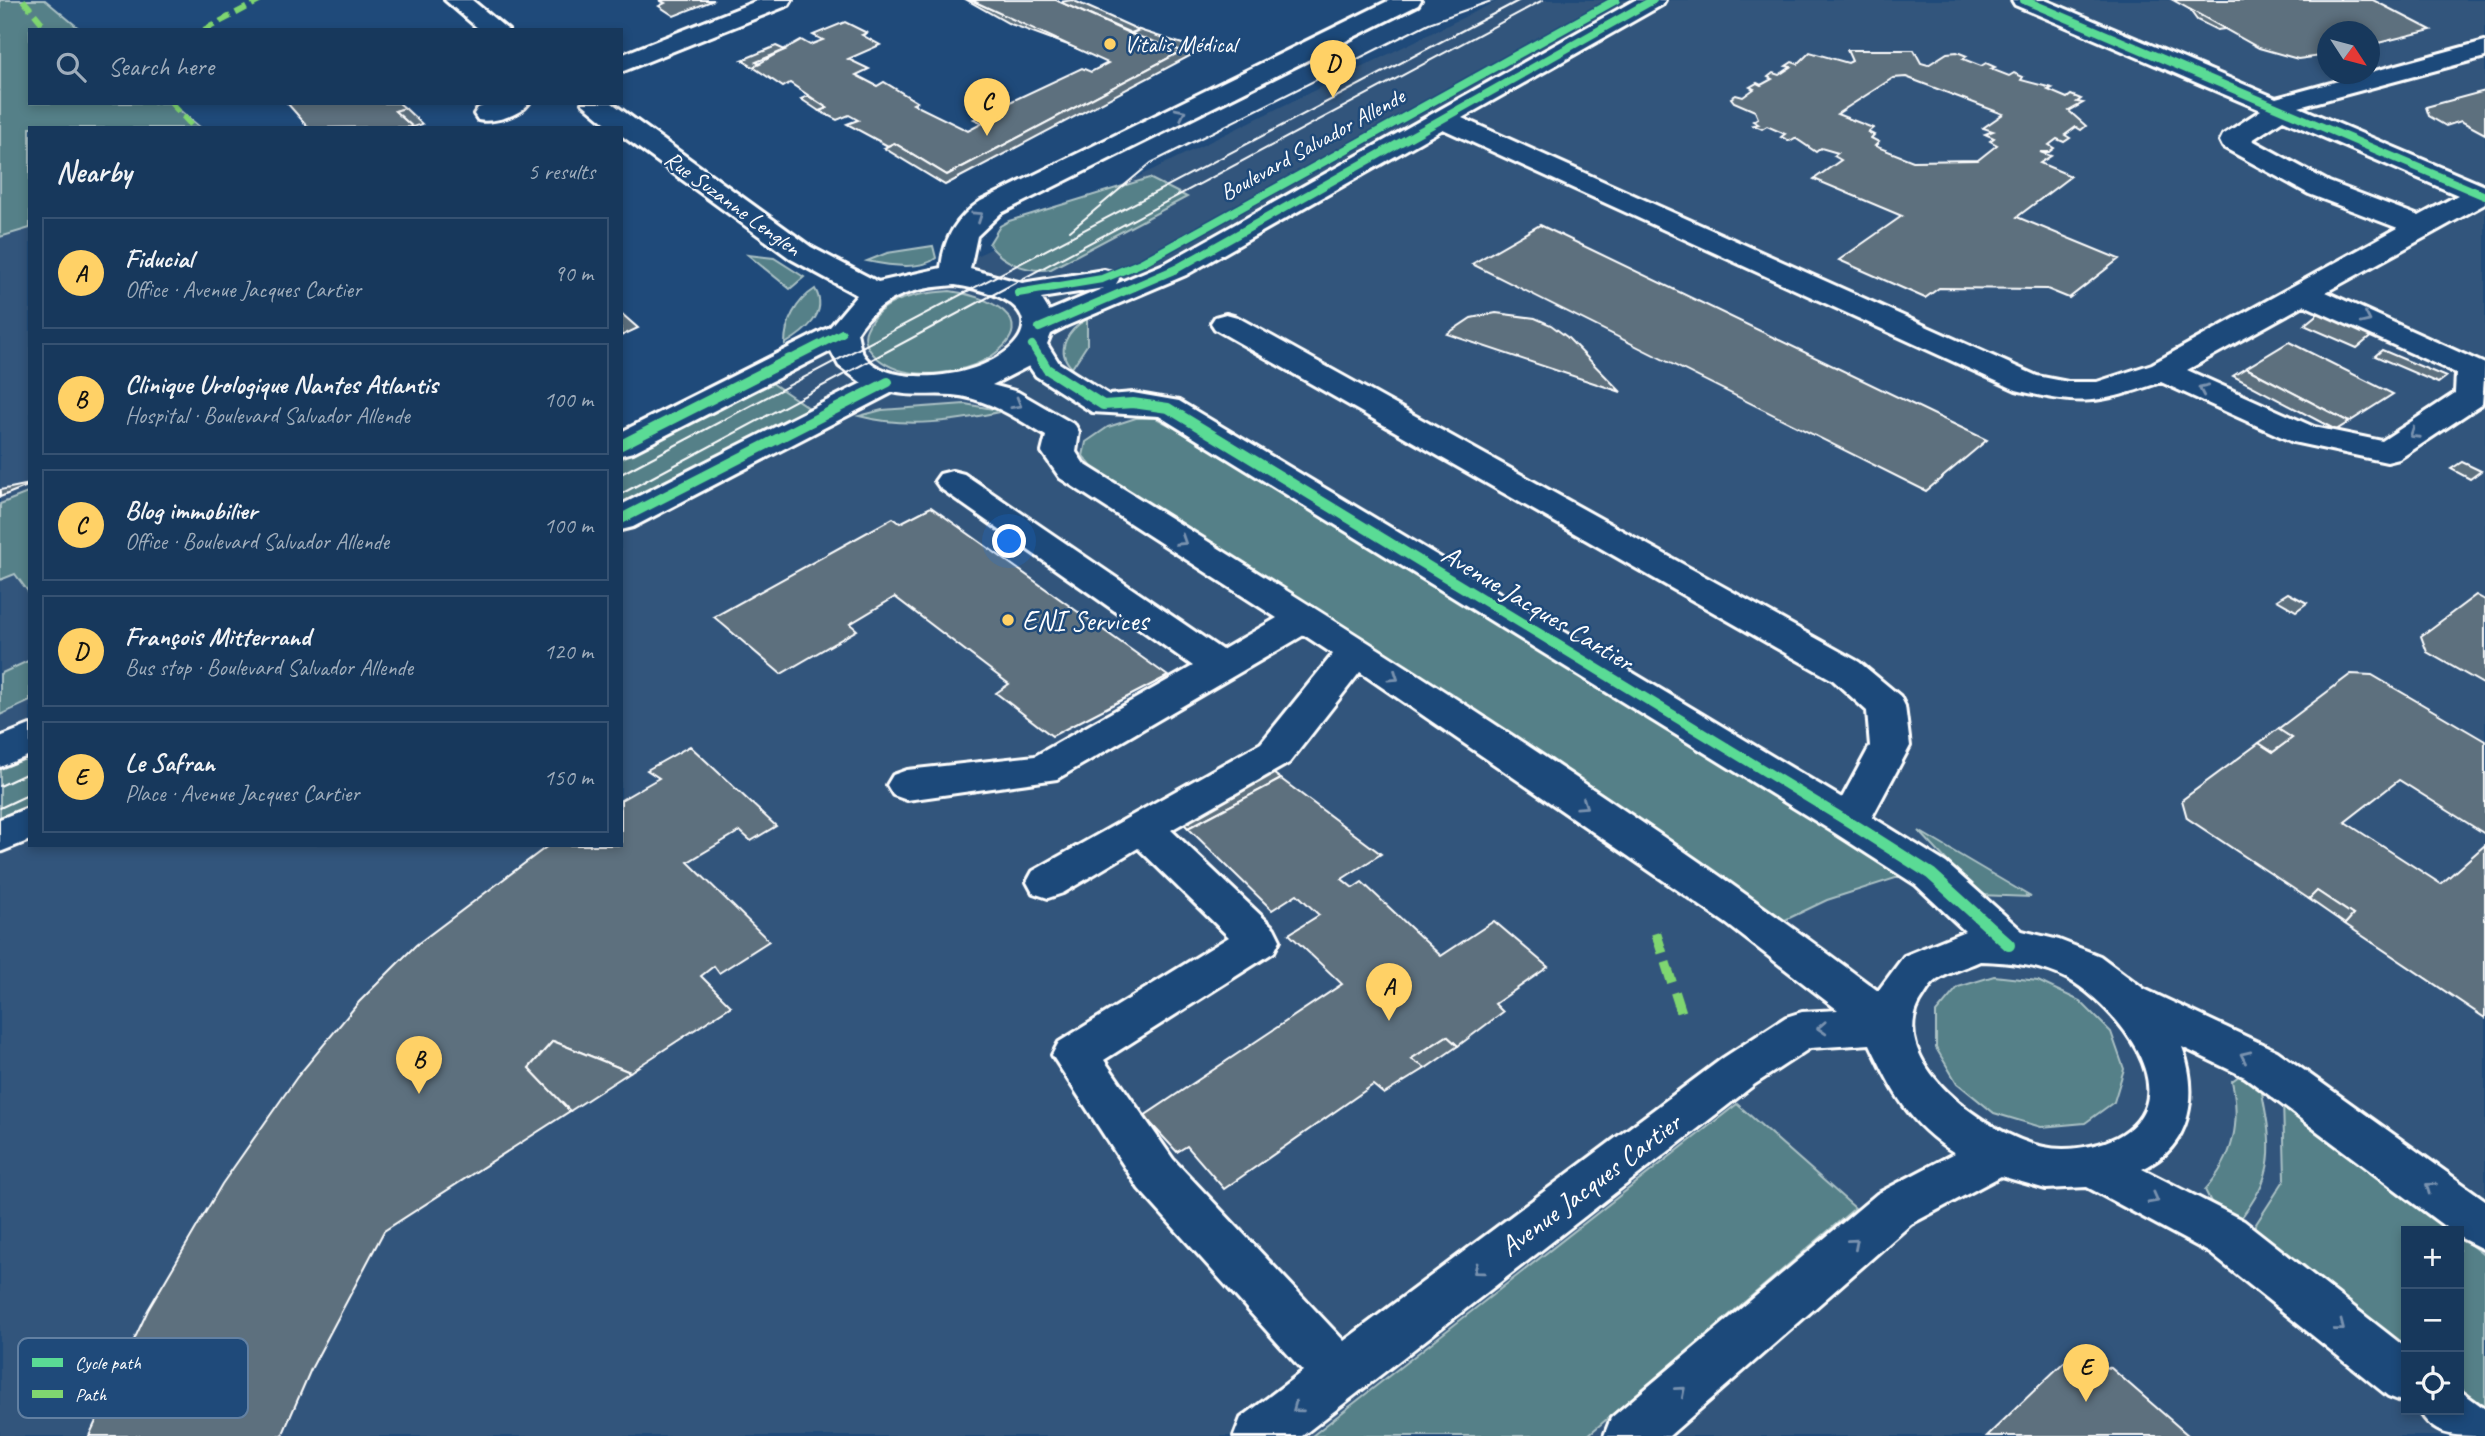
<!DOCTYPE html>
<meta charset="utf-8">
<style>
:root{--surface:#17385c;--page:#244365;--text:#f1f3f6;--muted:#9eacbb;--line:#365272;--accent:#ffd166}
body{margin:0;font-family:Caveat,sans-serif;background:var(--page);color:var(--text)}
.controls{position:absolute;right:21px;bottom:21px;display:grid;overflow:hidden;border-radius:0px;box-shadow:0 4px 10px #0003}
.controls button{width:63px;height:63px;display:grid;place-items:center;padding:0;border:0;border-bottom:2px solid var(--line);background:var(--surface);color:var(--text);font:35px sans-serif}
.compass{position:absolute;left:2317px;top:21px;width:63px;height:63px;border-radius:50%;background:var(--surface);box-shadow:0 4px 10px #0003;rotate:126deg}
.you{position:absolute;left:1010px;top:542px;width:24px;height:24px;margin:-18px;border:5px solid #fff;border-radius:50%;background:#1a73e8;box-shadow:0 0 0 10px #1a73e833}
.badge{display:grid;place-items:center;width:46px;height:46px;border-radius:50%;background:var(--accent);color:#111;font-size:23px;font-weight:700}
.pin{position:absolute;translate:-50% -58px;filter:drop-shadow(0 2px 4px #0008)}
.pin::after{content:'';position:absolute;top:37px;width:24px;height:21px;background:inherit;clip-path:polygon(0 0,100% 0,50% 100%)}
.list{margin:0;padding:0;list-style:none}
h2{display:flex;justify-content:space-between;align-items:center;height:91px;margin:0;padding:0 28px;font-size:30px}
h2 small{font-size:23px;font-weight:400;color:var(--muted)}
.list li{display:grid;grid-template-columns:46px 1fr auto;gap:21px;align-items:center;box-sizing:border-box;height:112px;margin:0 14px 14px;padding:0 14px;border:2px solid var(--line);border-radius:0px}
.list b{display:block;font-size:26px;white-space:nowrap}
.list p{margin:0;font-size:23px;white-space:nowrap;color:var(--muted)}
.list em{font-size:23px;font-style:normal;color:var(--muted)}
.icon{flex:none;width:38px;height:38px;fill:none;stroke:currentColor;stroke-width:2;stroke-linecap:round;stroke-linejoin:round}
.map{position:relative;flex:none;width:2485px;height:1436px;overflow:hidden}
.search{position:absolute;background:var(--surface);box-shadow:0 4px 10px #0003;left:28px;top:28px;width:595px;height:77px;display:flex;align-items:center;gap:18px;box-sizing:border-box;padding:0 24px;border-radius:0px;color:var(--muted);font-size:26px}
.panel{position:absolute;background:var(--surface);box-shadow:0 4px 10px #0003;left:28px;top:126px;width:595px;height:721px;border-radius:0px}
.map>svg:first-child{display:block}
.built{fill:#32557b;fill-rule:evenodd}
.green{fill:#558088;stroke:#aac0c4;stroke-width:2}
.building{fill:#5d707e;stroke:#fff;stroke-width:2;fill-rule:evenodd}
.lines{fill:none;stroke-linecap:round;stroke-linejoin:round}
.minor-casing{stroke:#fff;stroke-width:6}
.minor{fill:#1f4a7a;fill-rule:evenodd}
.tram{stroke:#fff;stroke-width:2}
.quiet-far1{stroke:#7fd670;stroke-width:6;stroke-dasharray:12 6;stroke-linecap:butt}
.quiet{stroke:#7fd670;stroke-width:10;stroke-dasharray:21 10;stroke-linecap:butt}
.cycleway-far2-casing{stroke:#1f4a7a;stroke-width:11}
.cycleway-far1-casing{stroke:#1f4a7a;stroke-width:14}
.cycleway-casing{stroke:#1f4a7a;stroke-width:17}
.cycleway-far2{stroke:#5adb95;stroke-width:8}
.cycleway-far1{stroke:#5adb95;stroke-width:10}
.cycleway{stroke:#5adb95;stroke-width:12}
.oneway{stroke:#7992af}
.poi-dot{fill:#ffd166;stroke:#1f4a7a;stroke-width:2.5}
.labels{text-anchor:middle;stroke-width:5;stroke-linejoin:round;paint-order:stroke}
.far-poi-label{font-size:23px;fill:#fff;stroke:#1f4a7a;text-anchor:start}
.far-street-label{font-size:23px;fill:#fff;stroke:#1f4a7a}
.street-label{font-size:28px;fill:#fff;stroke:#1f4a7a}
.poi-label{font-size:28px;fill:#fff;stroke:#1f4a7a;text-anchor:start}
.key{fill:#1f4a7a;stroke:#6280a2;stroke-width:2}
.key-label{font-size:19px;fill:#fff}
</style>
<div class="map">
<svg width="2485" height="1436" viewBox="0 0 2485 1436">
<rect width="100%" height="100%" fill="#1f4a7a"/>
<filter id="ink" filterUnits="userSpaceOnUse"><feTurbulence type="fractalNoise" baseFrequency=".0143" numOctaves="2"/><feDisplacementMap in="SourceGraphic" scale="14" xChannelSelector="R" yChannelSelector="G"/><feConvolveMatrix kernelMatrix="1 2 1 2 8 2 1 2 1" color-interpolation-filters="sRGB"/></filter>
<g filter="url(#ink)">
<path class="built" d="M0,0l30,30v815h591v-415l878,-430h986v1436h-2485zM2328,32h42v42h-42zM2406,1231h53v179h-53z"/>
<g class="green">
<polygon points="0,0 45,0 81,30 30,30 30,103 171,103 201,128 30,128 30,228 0,237"/>
<path d="M1149,178l38,19 -136,72c-22,4 -49,-6 -62,-25l11,-18 9,-5z"/>
<path d="M933,246l3,12c-15,13 -50,7 -69,3l20,-8z"/>
<polygon points="748,255 774,258 804,277 790,289"/>
<path d="M815,289c15,25 -12,44 -30,55 0,-22 11,-43 30,-55z"/>
<path d="M950,291c34,4 94,28 43,64 -30,21 -88,28 -117,2 -8,-7 -14,-18 -9,-28 13,-31 53,-36 83,-38z"/>
<path d="M1087,319v26l-15,23c-18,-18 -4,-38 15,-49z"/>
<polygon points="769,381 809,408 621,507 621,459"/>
<path d="M965,404l39,7c-48,10 -96,18 -145,5l23,-6z"/>
<polygon points="1136,418 1156,418 1173,427 1785,799 1899,877 1827,900 1783,921 1495,730 1097,473 1083,456 1086,442 1108,427"/>
<polygon points="30,492 30,594 15,574 0,580 0,504"/>
<polygon points="30,660 30,701 0,715 0,674"/>
<polygon points="30,753 30,810 0,825 0,768"/>
<polygon points="1919,831 2031,897 1979,895"/>
<polygon points="1994,976 2038,981 2080,1001 2111,1032 2124,1069 2114,1102 2085,1123 2041,1127 1994,1113 1957,1083 1936,1048 1936,1013 1958,987"/>
<path d="M2239,1076l22,12c12,60 16,86 -24,135l-26,-21 -6,-12c29,-33 36,-67 27,-109z"/>
<polygon points="2283,1099 2453,1231 2406,1231 2406,1348 2254,1227 2285,1179"/>
<polygon points="1737,1104 1855,1208 1587,1436 1312,1436"/>
<polygon points="2459,1236 2485,1256 2485,1411 2459,1390"/>
</g>
<g class="building">
<polygon points="659,0 714,0 674,16 659,6 665,3"/>
<polygon points="967,0 971,0 1087,52 1008,23"/>
<polygon points="971,0 1056,0 1131,34 1182,51 947,175 894,143 888,146 847,124 858,120 849,115 837,120 819,111 827,108 790,83 783,87 753,67 801,40 810,45 823,40 813,35 845,22 867,33 862,35 880,45 848,59 869,69 856,75 877,86 884,82 917,102 913,104 968,131 983,123 974,119 1082,68 1091,72 1108,63"/>
<polygon points="1072,0 1097,11 1139,30 1131,33 1060,2"/>
<polygon points="2173,0 2373,0 2431,30 2370,45 2370,32 2328,32 2328,55 2298,59 2259,48"/>
<polygon points="2189,9 2225,29 2217,30 2197,20"/>
<polygon points="1139,30 1201,50 945,185 884,148 894,143 947,175 1182,51 1131,34"/>
<polygon points="776,46 785,50 756,62 760,64 753,67 742,60"/>
<path d="M1847,50h67l7,13 7,2 19,-12 10,-1 10,4 -4,3 18,7 5,-3 9,4 -4,2 18,7 5,-3 9,4 -2,3 31,8 -4,2 19,8 4,-3 10,4 -4,3 6,1 -14,8 17,15 -5,4 -5,-3 -11,8 5,3 -6,4 -7,-3 -8,6 5,3 -5,4h-9l11,4 -11,7 31,13 -54,41 102,42 -50,39 -22,-9 -108,-1 -14,10 -86,-38 63,-44 -88,-37 27,-19 -7,-4 4,-3 -17,-5 -5,4 -21,-14 -5,3 -9,-4 4,-3 -18,-8 -5,3 -9,-4 5,-1 -5,-3 5,-3 -3,-7 -21,-9 -3,-4 5,-3 7,2 11,-8 -4,-2 7,-4 4,2 11,-6 -4,-2 5,-4 6,2 12,-8 -5,-1 6,-4 6,2 12,-12 38,11 4,-2zM1906,77l97,37 -20,14 10,3 -8,3 9,4 -4,3 7,4 -19,15 -65,1 -38,-15 4,-4 -8,-4 3,-3 -6,-3 5,-4 -36,-14 56,-36z"/>
<polygon points="2485,91 2485,134 2461,121 2446,126 2429,116 2426,107"/>
<polygon points="808,96 827,108 819,111 801,99"/>
<polygon points="287,103 399,103 405,108 395,111 413,127 309,128"/>
<polygon points="405,108 422,124 413,127 395,111"/>
<polygon points="1540,225 1987,440 1926,491 1472,264"/>
<polygon points="2320,312 2374,334 2357,348 2304,325"/>
<polygon points="1496,313 1535,318 1551,325 1567,337 1621,392 1447,334 1471,318"/>
<polygon points="621,314 622,314 638,328 621,336"/>
<polygon points="2289,342 2393,394 2349,422 2246,368"/>
<polygon points="2382,350 2446,377 2438,383 2375,356"/>
<polygon points="2246,368 2349,422 2336,430 2233,376"/>
<polygon points="2462,462 2481,471 2470,479 2451,469"/>
<polygon points="30,484 30,485 0,497 0,490"/>
<polygon points="931,507 1168,676 1052,736 996,693 1009,684 895,597 850,624 857,630 781,674 714,617 893,518 900,523"/>
<polygon points="2288,593 2307,603 2296,611 2277,600"/>
<polygon points="2476,595 2485,600 2485,685 2427,652 2421,636"/>
<polygon points="2351,674 2372,675 2485,741 2485,834 2399,780 2345,822 2441,884 2485,845 2485,1018 2345,924 2353,915 2317,891 2309,899 2187,818 2182,800 2259,743 2273,752 2292,738 2278,729"/>
<polygon points="2278,729 2292,738 2273,752 2259,743"/>
<polygon points="690,746 776,826 751,841 740,831 688,862 769,941 719,973 714,966 701,976 731,1006 630,1072 553,1041 529,1068 570,1111 384,1231 311,1369 282,1436 89,1436 148,1310 222,1184 297,1077 359,1002 416,945 549,845 621,845 621,800 659,778 647,770"/>
<polygon points="1270,771 1281,779 1188,828 1182,822"/>
<polygon points="1281,779 1381,854 1342,879 1353,888 1362,882 1441,956 1494,921 1548,967 1495,1004 1503,1012 1458,1046 1447,1036 1411,1059 1426,1068 1384,1094 1373,1085 1224,1189 1187,1146 1177,1152 1144,1116 1342,984 1289,934 1319,915 1297,894 1272,910 1188,828"/>
<polygon points="2317,891 2353,915 2345,924 2309,899"/>
<polygon points="1447,1036 1458,1046 1426,1068 1411,1059"/>
<polygon points="553,1041 630,1072 570,1111 529,1068"/>
<polygon points="2064,1362 2111,1368 2189,1436 1987,1436"/>
</g>
<g class="lines">
<g class="minor-casing">
<g id="minor">
<polygon points="445,0 472,0 508,30 480,30"/>
<polygon points="759,0 792,0 789,5 621,72 621,55"/>
<path d="M1390,0h31l-3,5 -417,208 -24,23 -7,33 52,14 82,-13 11,3 4,6 -3,5 50,-21 469,-263h30l-3,5 -200,113 575,258 31,6h29l55,-18 246,-136 -89,-34 -86,-47 -3,-6 3,-6 38,-25 -246,-105 -3,-5h33l231,98 209,-57v16l-186,50 186,79v18l-159,88 159,72 -3,40 -83,55 -12,3 -94,-20 -132,-60c-64,22 -79,24 -145,8l-573,-261 -257,146 -120,51 -15,8 -4,10 12,19 50,32 24,-2 46,8 663,397 28,-52 -3,-35 -34,-31 -618,-351 -4,-6 4,-6 11,-3 11,3 622,345 41,34 5,10 5,40 -38,71 74,46 76,68 37,9 41,16 44,33 133,62 208,149v50l-26,-13v-6h-8l-206,-154 -63,-30c17,46 10,100 -40,122l102,52 162,127v55l-18,-7 -178,-143 -123,-66 -41,2 -45,-13 -90,48 -242,212h-65l7,-18 266,-224 78,-41c-47,-30 -61,-59 -85,-109l-60,4 -55,36 -453,352h-68l7,-18 62,-47 -164,-182 -87,-134 7,-13 170,-105 -91,-89 -75,45 -15,5 -15,-5 -6,-11 6,-11 228,-128 72,-89 -29,-19 -247,144 -150,21 -14,-5 -6,-10 6,-10 14,-5 128,-14 158,-90 -253,-178 -5,-7 5,-7 12,-3 12,3 258,176 55,-32 -217,-140 -18,-26 4,-16c-30,-18 -59,-38 -94,-41 -20,-2 -39,2 -59,-3l-260,135 -12,3v-25l241,-122 -23,-17 -8,-15 -198,101 -12,3v-23l209,-105 27,-32 -66,-36 -170,-124v-7h-9l-30,-25h30l199,144 67,35 63,-14c3,-30 15,-50 40,-67zM2283,120l175,75 -39,21 -90,-34 -77,-42zM955,285c130,20 50,96 -39,91 -18,0 -43,-6 -53,-22 -4,-6 -4,-15 -6,-21 23,-37 57,-45 98,-48zM1104,288l-55,23 -8,-13zM2304,305l152,68 -1,20 -73,48 -68,-14 -127,-57zM1029,366l7,10 56,36 67,4 676,417 81,52 49,46 -61,25 -26,35c-254,-191 -525,-359 -794,-527l-8,-12 3,-20 -4,-7 -57,-33 -26,-7zM1360,672l367,252 111,86 -36,2 -16,5 -63,41 -379,283 -171,-182 -69,-99 170,-108 6,-12 -6,-12 -103,-98 118,-67zM1980,961c30,1 61,4 88,18 47,26 124,118 49,158 -20,10 -51,15 -73,10 -53,-10 -166,-88 -120,-151 3,-5 7,-12 13,-16 12,-8 30,-13 43,-19z"/>
<path d="M491,103h38c-9,13 -37,20 -51,17l-4,-6 4,-6z"/>
<polygon points="30,725 30,755 0,767 0,737"/>
<polygon points="30,807 30,840 0,852 0,819"/>
<path d="M2459,1390l26,19v27c-33,0 -52,0 -66,-26h40z"/>
</g>
</g>
<use href="#minor" class="minor"/>
<g class="tram">
<polyline points="1070,231 1151,163 1429,23 1494,0"/>
<polyline points="621,474 1520,0"/>
<polyline points="621,494 1543,0"/>
<polyline points="0,786 30,772"/>
<polyline points="0,808 30,794"/>
</g>
<g class="quiet-far1">
<polyline points="23,0 48,30"/>
<polyline points="204,30 261,0"/>
<polyline points="171,103 194,128"/>
</g>
<polyline class="quiet" points="1656,933 1682,1014"/>
<g class="cycleway-far2-casing">
<g id="cycleway-far2">
<polyline points="2024,0 2485,196"/>
<polyline points="1018,293 1102,279 1141,263 1616,0"/>
<polyline points="1039,328 1176,269 1653,0"/>
<polyline points="1032,345 1042,361"/>
<polyline points="787,361 842,333"/>
</g>
</g>
<g class="cycleway-far1-casing">
<g id="cycleway-far1">
<polyline points="1041,359 1047,369 1103,405 1133,403 1168,408 1860,829"/>
<polyline points="621,445 790,359"/>
<polyline points="621,519 888,382"/>
</g>
</g>
<g class="cycleway-casing">
<polyline id="cycleway" points="1857,827 1931,874 2009,945"/>
</g>
<use href="#cycleway-far2" class="cycleway-far2"/>
<use href="#cycleway-far1" class="cycleway-far1"/>
<use href="#cycleway" class="cycleway"/>
</g>
<defs><path id="oneway-chevron" d="M-2-3.5L2.5 0L-2 3.5" fill="none" stroke-width="1.6" stroke-linecap="round" stroke-linejoin="round" transform="scale(1.75)"/></defs>
<g class="oneway">
<use href="#oneway-chevron" transform="translate(1181 113) rotate(-26)"/>
<use href="#oneway-chevron" transform="translate(978 216) rotate(-34)"/>
<use href="#oneway-chevron" transform="translate(2366 319) rotate(25)"/>
<use href="#oneway-chevron" transform="translate(2203 389) rotate(-156)"/>
<use href="#oneway-chevron" transform="translate(1017 404) rotate(30)"/>
<use href="#oneway-chevron" transform="translate(2414 434) rotate(147)"/>
<use href="#oneway-chevron" transform="translate(1182 541) rotate(33)"/>
<use href="#oneway-chevron" transform="translate(1394 677) rotate(34)"/>
<use href="#oneway-chevron" transform="translate(1583 805) rotate(34)"/>
<use href="#oneway-chevron" transform="translate(1822 1028) rotate(177)"/>
<use href="#oneway-chevron" transform="translate(2245 1056) rotate(-155)"/>
<use href="#oneway-chevron" transform="translate(2430 1187) rotate(-144)"/>
<use href="#oneway-chevron" transform="translate(2154 1199) rotate(28)"/>
<use href="#oneway-chevron" transform="translate(1854 1243) rotate(-41)"/>
<use href="#oneway-chevron" transform="translate(1478 1270) rotate(143)"/>
<use href="#oneway-chevron" transform="translate(2340 1327) rotate(38)"/>
<use href="#oneway-chevron" transform="translate(1681 1391) rotate(-41)"/>
<use href="#oneway-chevron" transform="translate(1297 1408) rotate(143)"/>
</g>
</g>
<g class="poi-dot">
<circle cx="1110" cy="44" r="7"/>
<circle cx="1008" cy="620" r="7"/>
</g>
<g class="labels">
<g class="far-poi-label">
<text x="1124" y="52">Vitalis Médical</text>
</g>
<g class="far-street-label">
<text transform="translate(1312 144) rotate(-29)" y="8">Boulevard Salvador Allende</text>
<text transform="translate(733 203) rotate(36)" y="8">Rue Suzanne Lenglen</text>
</g>
<g class="street-label">
<text transform="translate(1538 607) rotate(31)" y="10">Avenue Jacques Cartier</text>
<text transform="translate(1590 1184) rotate(-37)" y="10">Avenue Jacques Cartier</text>
</g>
<g class="poi-label">
<text x="1022" y="630">ENI Services</text>
</g>
</g>
<rect x="18" y="1338" width="230" height="80" rx="10" class="key"/>
<rect x="32" y="1358" width="31" height="9" fill="#5adb95"/>
<rect x="32" y="1390" width="31" height="8" fill="#7fd670"/>
<g class="key-label">
<text x="75" y="1369">Cycle path</text>
<text x="75" y="1401">Path</text>
</g>
</svg>
<div class="controls">
<button>+</button>
<button>−</button>
<button><svg class="icon" aria-label="locate" viewBox="0 0 24 24"><circle cx="12" cy="12" r="6"/><path d="M12 2v4M12 18v4M2 12h4M18 12h4"/></svg></button>
</div>
<svg class="compass" viewBox="-18 -18 36 36"><path d="M0-13l5 13h-10z" fill="#e53935"/><path d="M0 13l5-13h-10z" fill="#9eacbb"/></svg>
<div class="you"></div>
<div class="pin badge" style="left:1389px;top:1021px">A</div>
<div class="pin badge" style="left:419px;top:1094px">B</div>
<div class="pin badge" style="left:987px;top:136px">C</div>
<div class="pin badge" style="left:1333px;top:98px">D</div>
<div class="pin badge" style="left:2086px;top:1402px">E</div>
<div class="search"><svg class="icon" aria-label="search" viewBox="0 0 24 24"><circle cx="10" cy="10" r="6"/><path d="M15 15l6 6"/></svg>Search here</div>
<section class="panel">
<h2>Nearby<small>5 results</small></h2>
<ul class="list">
<li><span class="badge">A</span><div><b>Fiducial</b><p>Office · Avenue Jacques Cartier</p></div><em>90 m</em></li>
<li><span class="badge">B</span><div><b>Clinique Urologique Nantes Atlantis</b><p>Hospital · Boulevard Salvador Allende</p></div><em>100 m</em></li>
<li><span class="badge">C</span><div><b>Blog immobilier</b><p>Office · Boulevard Salvador Allende</p></div><em>100 m</em></li>
<li><span class="badge">D</span><div><b>François Mitterrand</b><p>Bus stop · Boulevard Salvador Allende</p></div><em>120 m</em></li>
<li><span class="badge">E</span><div><b>Le Safran</b><p>Place · Avenue Jacques Cartier</p></div><em>150 m</em></li>
</ul>
</section>
</div>
